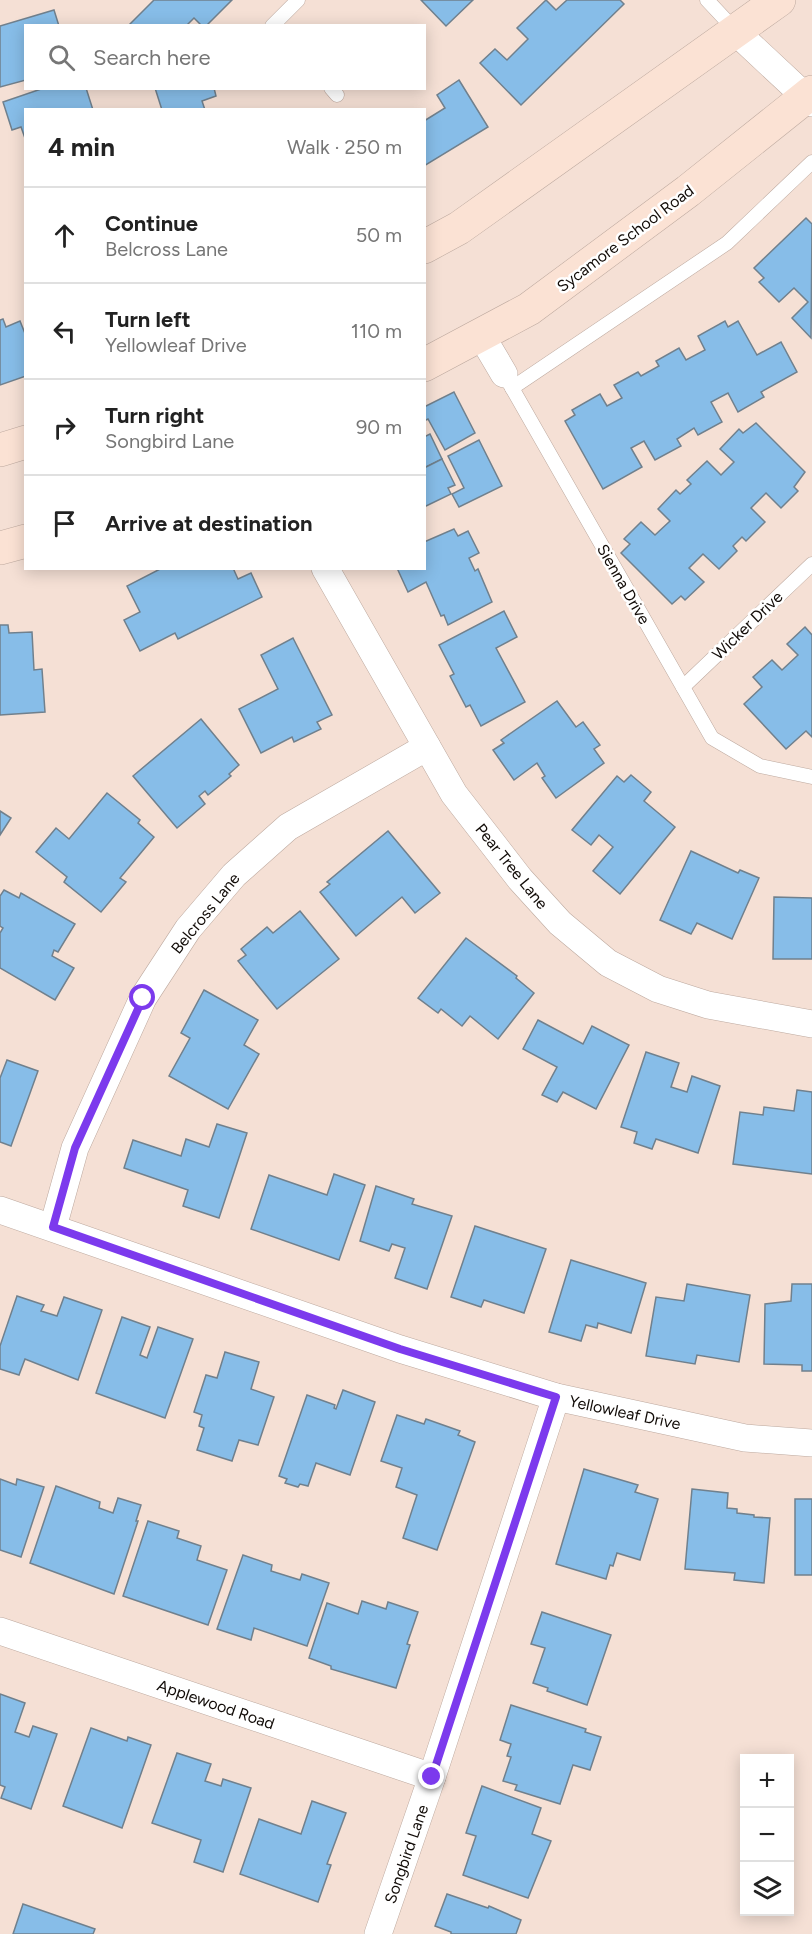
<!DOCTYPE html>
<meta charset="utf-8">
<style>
:root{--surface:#fff;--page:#f6f6f6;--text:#222;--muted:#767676;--line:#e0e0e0}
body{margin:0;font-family:Figtree,sans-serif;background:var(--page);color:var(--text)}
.controls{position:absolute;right:18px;bottom:18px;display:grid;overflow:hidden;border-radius:0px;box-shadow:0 3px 15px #0003}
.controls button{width:54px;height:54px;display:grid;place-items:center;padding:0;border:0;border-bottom:2px solid var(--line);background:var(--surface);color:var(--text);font:30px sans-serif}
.stop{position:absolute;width:18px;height:18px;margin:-14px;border:4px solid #7c3aed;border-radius:50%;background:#fff}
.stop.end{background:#7c3aed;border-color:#fff;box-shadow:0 2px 6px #0008}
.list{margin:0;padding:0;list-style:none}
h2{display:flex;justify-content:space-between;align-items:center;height:78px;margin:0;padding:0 24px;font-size:26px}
h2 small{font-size:20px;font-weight:400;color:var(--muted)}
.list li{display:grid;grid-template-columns:39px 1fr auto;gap:18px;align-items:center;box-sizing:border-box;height:96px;padding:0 24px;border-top:2px solid var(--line)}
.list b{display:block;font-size:22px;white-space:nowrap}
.list p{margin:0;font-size:20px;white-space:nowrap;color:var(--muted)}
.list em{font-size:20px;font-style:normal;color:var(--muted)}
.icon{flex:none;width:33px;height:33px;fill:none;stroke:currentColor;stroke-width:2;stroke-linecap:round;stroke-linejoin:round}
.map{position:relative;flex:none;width:812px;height:1934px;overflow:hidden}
.search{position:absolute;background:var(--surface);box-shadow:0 3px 15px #0003;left:24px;top:24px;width:402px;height:66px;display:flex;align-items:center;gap:15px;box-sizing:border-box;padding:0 21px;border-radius:0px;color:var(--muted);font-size:22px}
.panel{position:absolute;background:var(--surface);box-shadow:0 3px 15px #0003;left:24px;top:108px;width:402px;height:462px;border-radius:0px}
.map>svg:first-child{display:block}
.building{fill:#87bde8;stroke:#70808d;stroke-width:1.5}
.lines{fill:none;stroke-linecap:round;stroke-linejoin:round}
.lane-casing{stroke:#bda99f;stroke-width:15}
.street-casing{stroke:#bda99f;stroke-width:28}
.secondary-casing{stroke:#bda99f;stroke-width:34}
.lane{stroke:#fff;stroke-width:14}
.street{stroke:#fff;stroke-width:27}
.secondary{stroke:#fbe2d4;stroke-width:33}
.route{stroke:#7c3aed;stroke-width:8}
.labels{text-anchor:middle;stroke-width:5;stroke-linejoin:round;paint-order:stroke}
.street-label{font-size:16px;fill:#110b07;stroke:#fff}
</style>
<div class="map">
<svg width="812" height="1934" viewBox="0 0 812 1934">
<rect width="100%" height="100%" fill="#f5e0d5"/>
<g class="building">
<polygon points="154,0 232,0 206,26 202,26 194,18 186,26 128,26"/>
<polygon points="421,0 473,0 446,26"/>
<polygon points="546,0 556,10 567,0 620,0 624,4 521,105 480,63 495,49 507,60 528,39 517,28"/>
<polygon points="54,10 59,26 26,26 26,80 0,87 0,26"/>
<polygon points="459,80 488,127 424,166 424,121 445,108 437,95"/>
<polygon points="44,88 86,88 93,110 26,110 26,141 21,127 12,130 3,102"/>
<polygon points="155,88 214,88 216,96 202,101 205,110 162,110"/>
<polygon points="806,218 812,224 811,338 792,318 808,302 794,288 779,302 759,282 764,278 754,268"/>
<polygon points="3,319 6,327 20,321 26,336 26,376 0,385 0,320"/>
<polygon points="725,321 728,327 738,321 757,355 781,342 797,372 761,392 764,397 738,412 728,393 711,402 722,422 698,435 694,428 677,439 681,446 655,460 644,441 631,448 642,467 603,489 565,421 575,415 572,410 600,394 607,406 622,398 614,385 638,372 641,376 659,366 656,361 679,348 686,360 705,350 698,336"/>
<polygon points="454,392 475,433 445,450 428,419 424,421 424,407"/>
<polygon points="756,423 805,472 794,487 798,491 781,508 766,493 751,508 765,522 746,541 742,537 733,546 737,551 719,569 703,554 689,568 704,582 685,600 681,596 672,604 621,553 630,544 624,539 641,522 655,535 670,521 658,509 676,490 680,494 691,484 687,480 707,461 721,475 734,462 720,449 739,429 743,433"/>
<polygon points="430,434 442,459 424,468 424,437"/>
<polygon points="479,440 502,486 459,507 452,494 464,488 448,456"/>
<polygon points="442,459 455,485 448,488 451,494 424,507 424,468"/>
<polygon points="454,529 458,536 468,531 479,553 469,558 475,571 478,569 492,602 448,625 444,615 441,616 426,582 408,592 397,568 424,568 424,542"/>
<polygon points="162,568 233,568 238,579 251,573 262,597 178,639 175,633 140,651 124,620 140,612 127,586"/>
<polygon points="504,611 517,637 496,648 525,702 481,726 470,705 466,707 450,676 454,674 439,645"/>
<polygon points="0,625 8,625 9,633 32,632 34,670 42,669 45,712 0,715"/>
<polygon points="805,627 812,635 812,737 806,731 786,749 744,704 762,687 753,677 772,660 782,670 798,655 787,644"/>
<polygon points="293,638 332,715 317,722 321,729 294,742 292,737 261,753 239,709 278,689 261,655"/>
<polygon points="557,701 576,727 583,722 600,745 594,749 604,763 556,798 542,778 545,776 537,763 514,780 493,750 504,743 501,740"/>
<polygon points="201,719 239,765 229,774 231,776 208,795 205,791 199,796 205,804 177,828 133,776"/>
<polygon points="631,775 651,792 644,801 675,827 620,894 593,871 613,847 599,835 591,845 572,830 617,776 624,782"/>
<polygon points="107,793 140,820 138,823 154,837 120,878 126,882 101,912 64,882 67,877 36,852 56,828 69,839"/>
<polygon points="0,811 11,818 0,835"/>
<polygon points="388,831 440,893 415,913 402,897 356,936 320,892 330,884 327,882"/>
<polygon points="691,851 738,873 740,870 759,878 732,939 697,923 691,934 660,920"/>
<polygon points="4,890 19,898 21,893 75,924 58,952 54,950 52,956 74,968 55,1000 0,968 0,933 3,928 0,926 0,896"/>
<polygon points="774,897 812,898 812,959 773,959"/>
<polygon points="300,911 339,959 277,1009 238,961 246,955 241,949 267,927 273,933"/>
<polygon points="466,938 517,976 516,978 534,993 498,1039 470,1016 462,1026 441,1009 438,1013 418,998"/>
<polygon points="204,990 258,1020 244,1045 259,1054 228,1109 169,1076 190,1038 181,1033"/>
<polygon points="538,1020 583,1044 592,1026 629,1045 596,1109 563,1092 557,1102 542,1095 557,1067 523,1049"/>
<polygon points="646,1052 679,1063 671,1087 687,1092 692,1076 720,1086 698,1153 656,1139 652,1149 634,1143 637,1132 621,1127"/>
<polygon points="7,1060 38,1071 11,1146 0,1142 0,1078"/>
<polygon points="797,1090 812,1092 812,1174 733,1164 740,1112 763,1115 764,1107 794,1111"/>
<polygon points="217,1124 247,1133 219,1218 183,1206 188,1190 124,1168 133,1140 181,1156 186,1139 209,1147"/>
<polygon points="334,1174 365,1185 339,1260 251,1229 269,1175 327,1195"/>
<polygon points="376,1186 414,1199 412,1204 452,1216 427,1289 395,1278 405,1248 392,1244 389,1251 360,1241"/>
<polygon points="475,1226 546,1249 524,1313 484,1300 481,1307 451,1297"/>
<polygon points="571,1260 646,1283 631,1333 598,1323 597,1328 586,1325 581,1341 549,1332"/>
<polygon points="687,1284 750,1295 739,1362 697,1355 695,1364 646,1356 656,1297 684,1301"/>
<polygon points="792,1284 812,1284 812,1371 802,1371 802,1365 764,1364 765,1304 791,1301"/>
<polygon points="17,1296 44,1305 41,1311 57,1316 64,1297 102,1310 78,1380 25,1359 19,1375 0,1369 0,1346"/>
<polygon points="122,1317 150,1327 140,1355 147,1358 158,1327 193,1339 165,1418 96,1393"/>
<polygon points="225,1352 259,1362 251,1389 274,1397 258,1445 239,1440 232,1461 197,1450 204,1428 199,1426 202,1415 194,1412 206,1375 217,1378"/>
<polygon points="343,1390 375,1402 350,1475 316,1463 308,1486 300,1484 298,1487 285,1483 287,1479 279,1476 307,1395 335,1405 334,1408 336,1409"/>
<polygon points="397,1415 424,1424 426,1419 460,1431 458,1435 475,1442 437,1550 403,1538 417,1495 396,1487 402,1468 381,1461"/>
<polygon points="584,1469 638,1485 635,1492 658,1499 640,1560 617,1553 613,1566 610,1565 606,1579 556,1564"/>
<polygon points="0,1479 16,1485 17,1479 44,1487 21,1557 0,1550"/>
<polygon points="56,1486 100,1502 99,1508 113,1513 118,1498 141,1505 136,1521 138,1521 114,1594 30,1563"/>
<polygon points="692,1489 728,1493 727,1508 737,1509 737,1513 754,1515 754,1517 770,1518 764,1583 734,1580 735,1573 685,1569"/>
<rect x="795" y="1499" width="17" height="76"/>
<polygon points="148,1521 179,1531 177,1538 201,1546 197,1560 227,1570 208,1625 123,1596"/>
<polygon points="243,1555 272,1565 271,1571 300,1580 302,1574 329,1583 307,1646 254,1628 251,1640 217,1629"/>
<polygon points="362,1601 386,1609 388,1602 418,1612 407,1644 410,1645 396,1688 331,1669 331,1666 309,1658 327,1603 358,1614"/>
<polygon points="542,1612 611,1635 587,1705 547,1691 548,1688 533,1683 545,1648 531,1644"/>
<polygon points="0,1694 25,1703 15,1732 29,1737 33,1726 57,1734 31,1809 1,1798 5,1787 0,1785"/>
<polygon points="511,1705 586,1729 585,1732 601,1737 590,1770 573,1765 560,1804 515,1790 517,1785 503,1781 511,1757 507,1756 511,1744 500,1740"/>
<polygon points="91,1728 127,1741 128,1737 151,1745 122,1828 63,1806"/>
<polygon points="177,1753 211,1764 205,1781 221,1786 223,1779 251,1788 223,1872 194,1862 201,1840 152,1823"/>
<polygon points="482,1786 541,1808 532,1834 551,1841 528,1898 463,1875 476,1836 466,1833"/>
<polygon points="312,1801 346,1813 327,1864 331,1865 318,1902 240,1874 259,1819 301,1834"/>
<polygon points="447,1894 488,1908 489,1906 521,1920 516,1934 451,1934 451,1932 435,1926"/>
<polygon points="23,1904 95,1929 93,1934 13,1934"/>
</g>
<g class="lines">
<g class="lane-casing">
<g id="lane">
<polyline points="707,0 736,31"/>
<polyline points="272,26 298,0"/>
<polyline points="331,88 337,95"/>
<polyline points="504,374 712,738 760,766 812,777"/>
<polyline points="512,388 727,243 812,162"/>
<polyline points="683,687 812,564"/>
</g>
</g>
<g class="street-casing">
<g id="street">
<polyline points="736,32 812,103"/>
<polyline points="481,335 504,374"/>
<polyline points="325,568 454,794 520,879 560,923 608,963 658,989 708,1005 812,1024"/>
<polyline points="0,1210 400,1349 556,1397 745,1438 812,1443"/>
<polyline points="53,1227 75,1148 143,998 188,929 234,875 288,827 427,747"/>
<polyline points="0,1631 432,1777"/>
<polyline points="378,1934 432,1777 556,1397"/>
</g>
</g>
<g class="secondary-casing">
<g id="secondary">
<polyline points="424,247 459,228 779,0"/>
<polyline points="424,365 529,309 688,191 812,92"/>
<polyline points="0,450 26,442"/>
<polyline points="0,548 26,541"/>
</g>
</g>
<use href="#lane" class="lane"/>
<use href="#street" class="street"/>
<use href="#secondary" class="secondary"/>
</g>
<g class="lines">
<polyline class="route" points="143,998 75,1148 53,1227 400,1349 556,1397 432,1777"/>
</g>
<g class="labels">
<g class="street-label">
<text transform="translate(625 238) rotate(-37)" y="6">Sycamore School Road</text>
<text transform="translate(624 584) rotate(60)" y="6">Sienna Drive</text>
<text transform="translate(747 625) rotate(-44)" y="6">Wicker Drive</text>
<text transform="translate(512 866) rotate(51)" y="6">Pear Tree Lane</text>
<text transform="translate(205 913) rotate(-51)" y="6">Belcross Lane</text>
<text transform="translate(625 1412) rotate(12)" y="6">Yellowleaf Drive</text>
<text transform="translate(216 1704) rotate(19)" y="6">Applewood Road</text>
<text transform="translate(406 1854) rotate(-71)" y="6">Songbird Lane</text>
</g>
</g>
</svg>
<div class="controls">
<button>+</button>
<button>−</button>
<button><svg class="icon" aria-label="layers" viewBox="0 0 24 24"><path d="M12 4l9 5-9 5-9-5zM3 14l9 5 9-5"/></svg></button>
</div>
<div class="stop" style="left:143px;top:998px"></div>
<div class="stop end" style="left:432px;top:1777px"></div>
<div class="search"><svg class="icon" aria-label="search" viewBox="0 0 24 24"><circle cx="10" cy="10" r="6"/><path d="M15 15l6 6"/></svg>Search here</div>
<section class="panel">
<h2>4 min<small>Walk · 250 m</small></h2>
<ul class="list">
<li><svg class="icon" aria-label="ahead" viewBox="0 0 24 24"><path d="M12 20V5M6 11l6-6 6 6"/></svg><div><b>Continue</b><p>Belcross Lane</p></div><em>50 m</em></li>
<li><svg class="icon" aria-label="left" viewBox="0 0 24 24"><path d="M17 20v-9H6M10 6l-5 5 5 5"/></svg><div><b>Turn left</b><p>Yellowleaf Drive</p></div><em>110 m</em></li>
<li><svg class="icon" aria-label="right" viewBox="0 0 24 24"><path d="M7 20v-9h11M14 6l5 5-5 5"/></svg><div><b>Turn right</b><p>Songbird Lane</p></div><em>90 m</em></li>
<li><svg class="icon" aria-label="arrive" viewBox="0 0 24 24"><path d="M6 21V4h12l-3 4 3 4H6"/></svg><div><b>Arrive at destination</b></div></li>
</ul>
</section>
</div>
